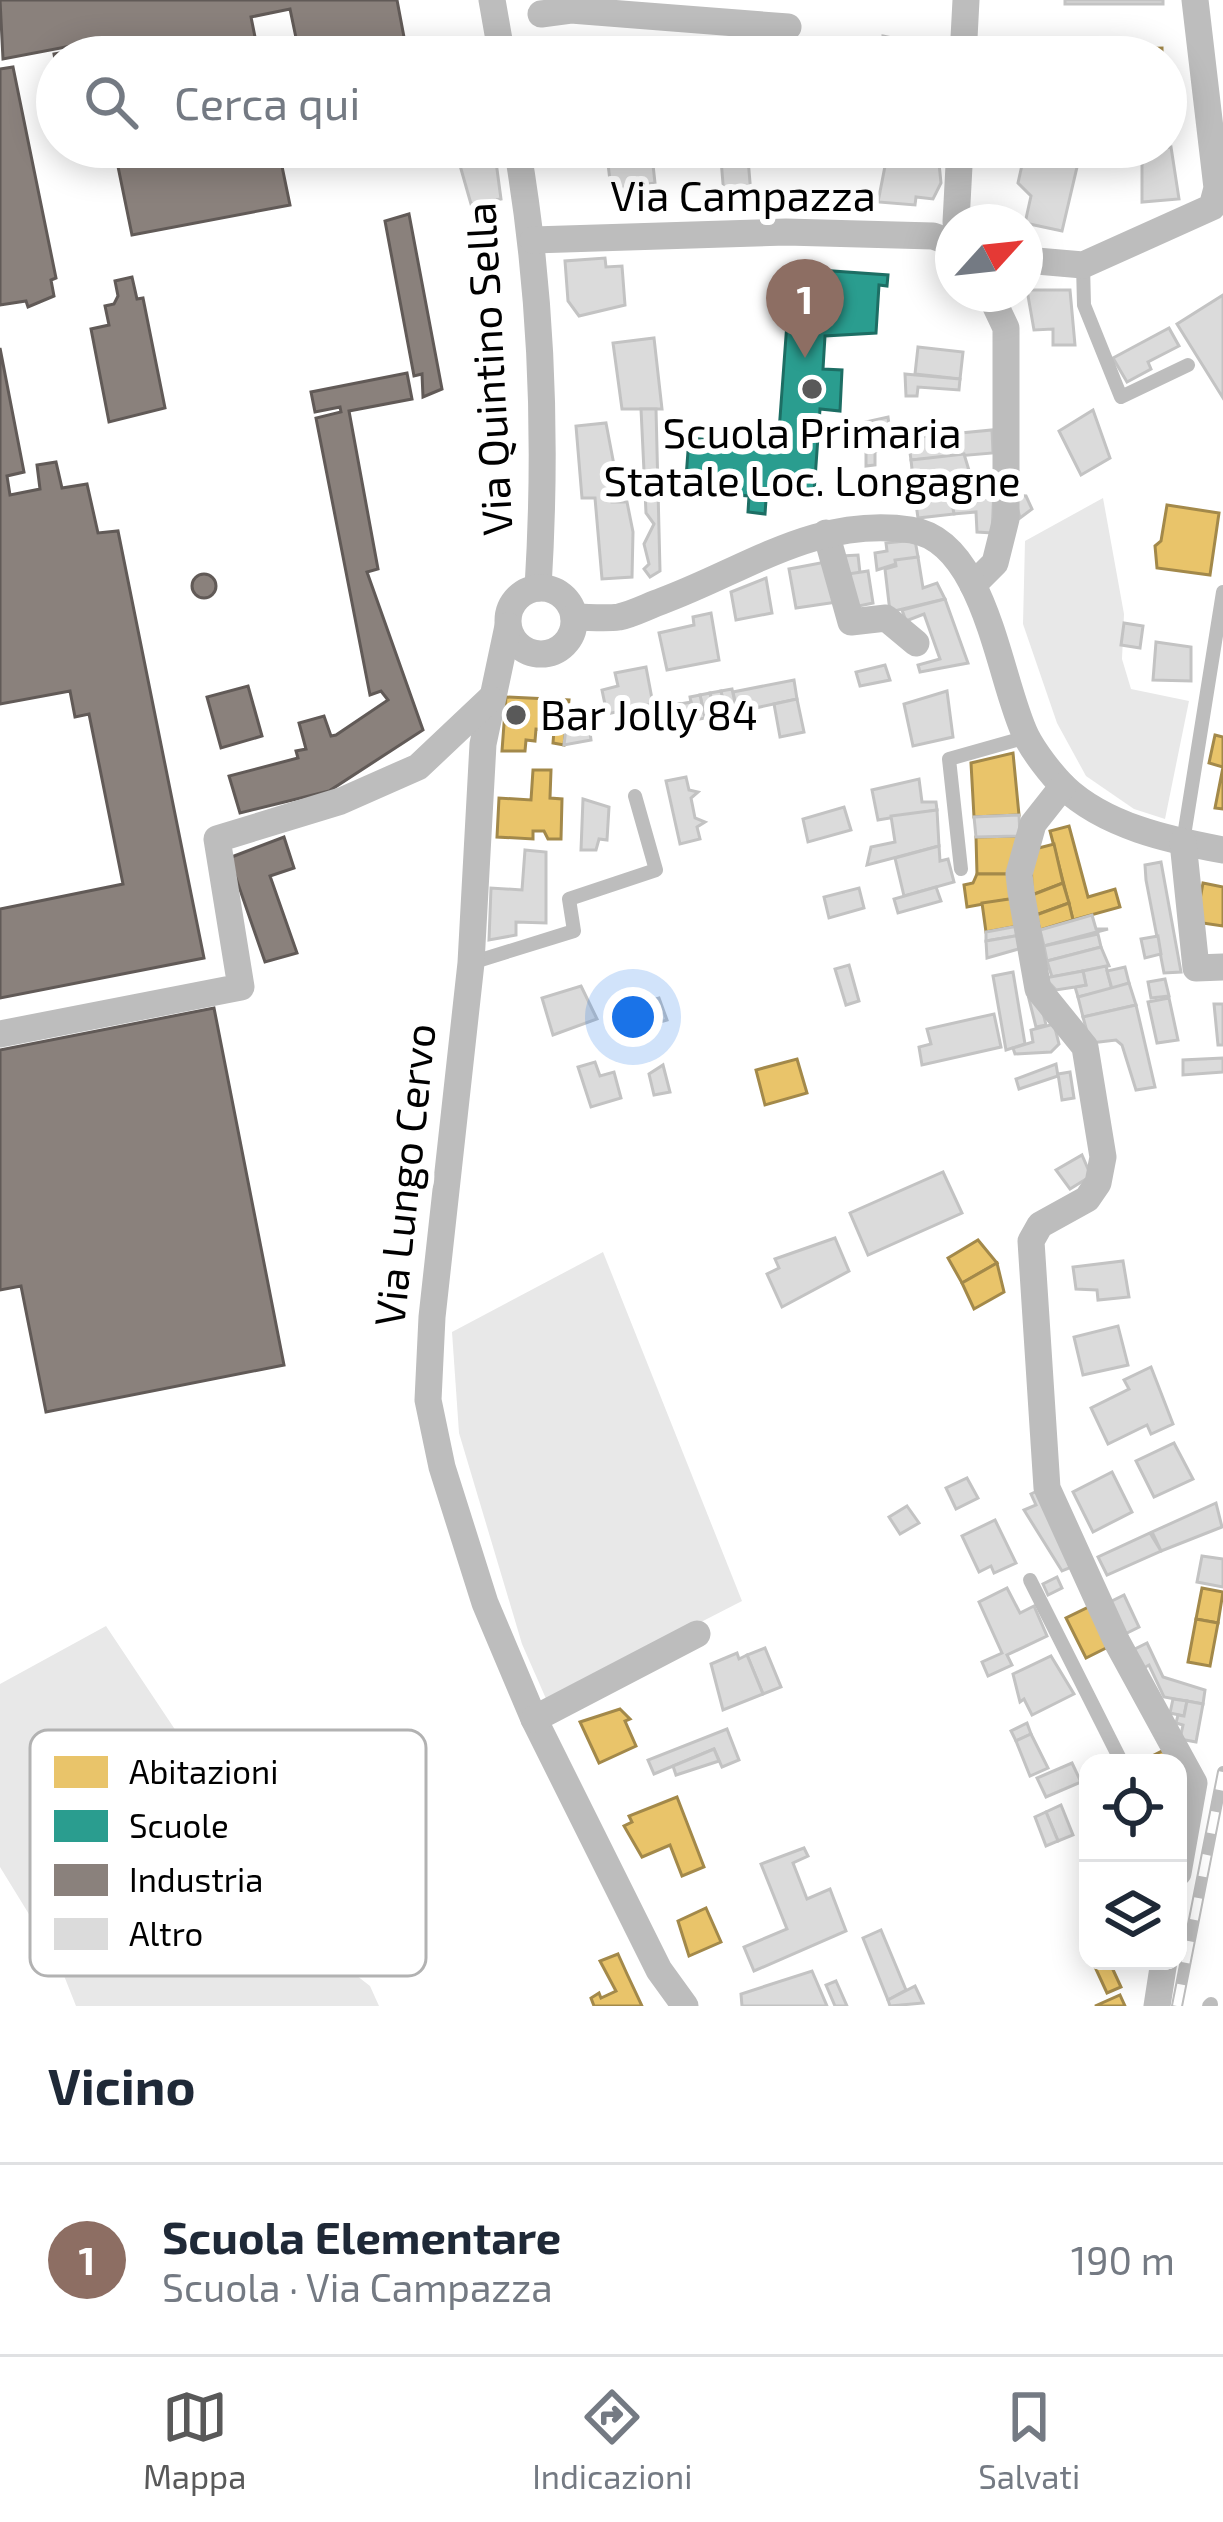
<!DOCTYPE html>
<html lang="it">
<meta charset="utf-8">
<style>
:root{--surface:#fff;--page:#f2f2f3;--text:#1f2937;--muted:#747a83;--line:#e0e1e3;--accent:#595959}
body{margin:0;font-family:"Exo 2",sans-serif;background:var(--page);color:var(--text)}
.controls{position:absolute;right:36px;bottom:36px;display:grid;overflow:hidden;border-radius:24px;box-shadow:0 6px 30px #0003}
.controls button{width:108px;height:108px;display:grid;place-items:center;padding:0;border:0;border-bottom:3px solid var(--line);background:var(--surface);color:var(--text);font:60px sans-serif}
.compass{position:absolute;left:935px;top:204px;width:108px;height:108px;border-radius:50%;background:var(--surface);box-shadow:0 6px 30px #0003;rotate:63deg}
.you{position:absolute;left:633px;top:1017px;width:42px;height:42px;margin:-30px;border:9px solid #fff;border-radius:50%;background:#1a73e8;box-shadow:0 0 0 18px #1a73e833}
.badge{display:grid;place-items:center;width:78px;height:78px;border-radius:50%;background:var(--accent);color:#fff;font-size:39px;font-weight:700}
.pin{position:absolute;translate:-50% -99px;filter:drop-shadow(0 3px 6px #0008)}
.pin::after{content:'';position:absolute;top:63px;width:42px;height:36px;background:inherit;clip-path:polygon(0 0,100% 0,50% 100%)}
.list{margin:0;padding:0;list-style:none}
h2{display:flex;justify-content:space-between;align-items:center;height:156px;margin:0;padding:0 48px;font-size:51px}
h2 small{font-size:39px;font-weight:400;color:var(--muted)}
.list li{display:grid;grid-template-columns:78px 1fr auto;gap:36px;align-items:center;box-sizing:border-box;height:192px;padding:0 48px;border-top:3px solid var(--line)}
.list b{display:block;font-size:45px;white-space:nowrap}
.list p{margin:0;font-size:39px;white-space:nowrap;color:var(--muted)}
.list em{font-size:39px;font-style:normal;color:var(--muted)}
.icon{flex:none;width:66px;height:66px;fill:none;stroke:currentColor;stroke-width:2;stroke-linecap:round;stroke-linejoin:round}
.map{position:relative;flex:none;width:1223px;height:2006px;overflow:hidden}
.search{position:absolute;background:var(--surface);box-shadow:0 6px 30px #0003;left:36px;right:36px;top:36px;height:132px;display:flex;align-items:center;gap:30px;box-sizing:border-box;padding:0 42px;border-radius:66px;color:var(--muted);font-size:45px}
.sheet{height:348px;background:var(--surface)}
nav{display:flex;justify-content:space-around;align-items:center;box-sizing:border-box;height:168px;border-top:3px solid var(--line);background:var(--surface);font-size:33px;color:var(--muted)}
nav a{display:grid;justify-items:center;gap:6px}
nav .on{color:var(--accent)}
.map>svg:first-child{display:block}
.green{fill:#e8e8e8}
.homes{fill:#e9c46a;stroke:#a3894a;stroke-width:3}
.schools{fill:#2a9d8f;stroke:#1d6e64;stroke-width:3}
.industry{fill:#8a817c;stroke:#615a57;stroke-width:3}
.building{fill:#dbdbdb;stroke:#c3c3c3;stroke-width:3}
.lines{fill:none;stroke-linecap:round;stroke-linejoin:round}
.lane{stroke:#bdbdbd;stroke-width:14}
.street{stroke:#bdbdbd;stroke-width:27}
.rail-casing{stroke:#bdbdbd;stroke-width:12}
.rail{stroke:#fff;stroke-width:8;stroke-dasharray:22;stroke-linecap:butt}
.poi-dot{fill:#595959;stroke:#fff;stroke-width:4.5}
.labels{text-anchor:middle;stroke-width:12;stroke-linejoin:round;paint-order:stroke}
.street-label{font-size:42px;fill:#000;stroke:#fff}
.poi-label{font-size:42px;fill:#000;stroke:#fff}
.key{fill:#fff;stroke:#b2b2b2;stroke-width:3}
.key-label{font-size:33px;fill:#000}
</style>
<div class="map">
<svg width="1223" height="2006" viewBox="0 0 1223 2006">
<rect width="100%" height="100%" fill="#fff"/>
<g class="green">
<polygon points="1103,498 1124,614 1122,659 1131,689 1189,701 1165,819 1134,809 1086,776 1057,723 1023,624 1025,541"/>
<polygon points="603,1252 742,1601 547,1701 522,1644 459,1433 452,1332"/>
<polygon points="106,1626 320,1947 370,1986 379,2006 76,2006 59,1963 0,1867 0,1684"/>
</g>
<g class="homes">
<polygon points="1162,48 1162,57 1135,57 1134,49"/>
<polygon points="1167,505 1219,513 1210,575 1157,568 1155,546 1161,541"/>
<polygon points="506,697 569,700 564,745 553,743 554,730 536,729 535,741 526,740 525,751 502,751"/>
<polygon points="1215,735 1223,737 1223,809 1215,808 1223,767 1209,763"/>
<polygon points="1013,753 1019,815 974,817 971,763"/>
<polygon points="533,770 551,770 550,798 562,799 561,839 548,839 544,831 533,831 533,839 497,837 499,798 531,800"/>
<polygon points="1069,826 1088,897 1115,889 1120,907 1073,920 1050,831"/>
<polygon points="1020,836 1013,874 977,874 976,837"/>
<polygon points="1054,844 1063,883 1032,895 1031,850"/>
<polygon points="977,874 1013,874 1016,898 967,907 964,885 973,883"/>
<polygon points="1063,883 1069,903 1036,915 1032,895"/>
<polygon points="1203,883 1223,887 1223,926 1196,922"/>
<polygon points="1016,898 1018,926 986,932 982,903"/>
<polygon points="1069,903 1073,920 1040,930 1036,915"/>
<polygon points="797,1059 807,1093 765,1105 756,1070"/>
<polygon points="978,1240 997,1263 962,1283 948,1258"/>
<polygon points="997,1263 1004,1292 974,1309 962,1283"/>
<polygon points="1202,1588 1223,1592 1218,1623 1196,1619"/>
<polygon points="1097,1603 1108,1647 1086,1658 1066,1618"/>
<polygon points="1196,1619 1218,1623 1210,1666 1188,1662"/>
<polygon points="620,1709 630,1719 625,1721 636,1746 599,1763 580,1722"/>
<polygon points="1168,1748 1175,1763 1138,1763"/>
<polygon points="677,1797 704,1867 682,1876 670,1845 642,1857 624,1826 632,1822 629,1816"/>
<polygon points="706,1908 721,1942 689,1956 678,1921"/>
<polygon points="618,1954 627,1974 642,2006 594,2006 591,1998 599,1993 601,1998 616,1991 600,1961"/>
<polygon points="1109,1961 1121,1987 1107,1993 1095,1967"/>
<polygon points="1120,1995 1125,2006 1095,2006"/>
</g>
<polygon class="schools" points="791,268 888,275 887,286 879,285 876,333 825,336 823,369 842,370 840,411 820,409 814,493 789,491 788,499 753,496 766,500 765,514 748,512 749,496 685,491 689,438 778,445"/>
<g class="industry">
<polygon points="0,0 397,0 404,37 300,57 290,9 251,17 259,57 57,57 57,71 54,54 93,47 92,42 3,59"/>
<polygon points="13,67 56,278 51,280 54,296 28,307 26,301 0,305 0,69"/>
<polygon points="114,147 278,147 290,205 132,235"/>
<polygon points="409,214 442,389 423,397 422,374 414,376 385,221"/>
<polygon points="132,277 137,299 143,298 165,408 109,422 91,329 109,325 105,306 114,304 118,296 115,281"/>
<polygon points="0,348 24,472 7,476 10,495 40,489 37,465 56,462 62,488 87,484 98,533 118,531 204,958 0,998 0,909 123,884 89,714 75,717 70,691 0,704"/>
<polygon points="407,373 412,399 349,411 378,569 367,572 423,730 329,791 240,813 229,776 298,758 296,751 306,749 299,723 324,716 331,736 336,735 388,700 381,691 370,695 316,418 341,412 340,407 315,412 311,392"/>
<circle cx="204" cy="586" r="12"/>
<polygon points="248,686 262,736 221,748 207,697"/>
<polygon points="284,837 294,868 270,876 297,953 265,962 229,858"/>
<polygon points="214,1008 284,1365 46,1412 21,1286 0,1290 0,1050"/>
</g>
<g class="building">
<rect x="1065" y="0" width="98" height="4"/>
<polygon points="883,36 928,46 928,57 883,57"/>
<polygon points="463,147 494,147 501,199 471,204 459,162 465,161"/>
<polygon points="606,147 651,147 655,183 611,189"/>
<polygon points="720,147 747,147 751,194 724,196"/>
<polygon points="820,147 848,147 848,153 820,151"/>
<polygon points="1043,147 1081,150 1062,231 1025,223 1031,196 1018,183 1022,165 1039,163"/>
<polygon points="1171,147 1179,199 1142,202 1142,150"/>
<polygon points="887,156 939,163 941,183 933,199 916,197 915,205 878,202"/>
<polygon points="605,258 606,267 622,266 625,305 579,316 568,301 565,261"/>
<polygon points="1027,290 1070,290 1075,345 1053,345 1053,329 1034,330"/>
<polygon points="1223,295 1223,398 1177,324"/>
<polygon points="1169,328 1179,346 1148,362 1151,369 1127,382 1113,358"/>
<polygon points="654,338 662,409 622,409 613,343"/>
<polygon points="918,347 963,352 960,379 915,374"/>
<polygon points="905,374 960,379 959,390 918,387 917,396 906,396"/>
<polygon points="641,409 656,409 660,571 650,577 644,569 649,564 644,544 654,524 646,513"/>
<polygon points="1093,410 1110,458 1081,475 1059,431"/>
<polygon points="888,417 892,449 875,451 875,465 866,466 866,422"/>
<polygon points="606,423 614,465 609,465 612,502 627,502 633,532 632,577 602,579 595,498 582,498 576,426"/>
<polygon points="992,430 993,453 911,460 908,438"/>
<polygon points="964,454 971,477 994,474 994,488 915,497 911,460"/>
<polygon points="994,488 992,533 977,532 976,512 954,514 950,493"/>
<polygon points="950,493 954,514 918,518 915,497"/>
<polygon points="1014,495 1026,496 1032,509 1020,518"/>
<polygon points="915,540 918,557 877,570 875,553 887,551 886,543"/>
<polygon points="858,555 860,573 844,575 842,556"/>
<polygon points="918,557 923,588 937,583 945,599 890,612 885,569 896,566 895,560"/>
<polygon points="831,561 837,602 796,608 789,569"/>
<polygon points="868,571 873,603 854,607 848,574"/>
<polygon points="766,578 772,613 736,620 731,592"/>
<polygon points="945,599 968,663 920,672 918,665 940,659 924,614 906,621 902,610"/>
<polygon points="711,613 719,660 667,670 659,633 694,625 693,617"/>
<polygon points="1124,623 1143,626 1140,648 1121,645"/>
<polygon points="1156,642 1191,647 1191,681 1153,680"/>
<polygon points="885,665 890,680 860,686 856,672"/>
<polygon points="646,667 653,704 607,714 602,690 618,686 615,673"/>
<polygon points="794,680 797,699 737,712 733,692"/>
<polygon points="732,689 737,712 726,714 721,691"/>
<polygon points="721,691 726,714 715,716 710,693"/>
<polygon points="947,691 953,737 913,746 904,704"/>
<polygon points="710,693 715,716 705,718 700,695"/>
<polygon points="700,695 705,718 694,720 690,697"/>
<polygon points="797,699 804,732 780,737 774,704"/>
<polygon points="691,702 694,720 684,722 680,704"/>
<polygon points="680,704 684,722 674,724 671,705"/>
<polygon points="588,716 591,740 564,745 567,719"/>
<polygon points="686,777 689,790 698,792 691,798 695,818 705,822 697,827 700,839 680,844 666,781"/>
<polygon points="919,779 922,802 936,802 937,810 878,820 872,790"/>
<polygon points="583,799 609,807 607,840 599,839 596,850 581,850"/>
<polygon points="844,807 851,830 808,842 803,819"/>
<polygon points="937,810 939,846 867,865 871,847 895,842 891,816"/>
<polygon points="1019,815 1020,836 976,837 974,817"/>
<polygon points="939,846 940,861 948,859 954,882 904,896 895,858"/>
<polygon points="525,850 546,852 546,923 516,922 516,935 489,940 491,888 522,890"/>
<polygon points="1161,862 1181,972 1164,973 1146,880 1145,865"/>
<polygon points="936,887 941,901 898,913 894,899"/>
<polygon points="859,888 864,908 829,918 824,897"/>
<polygon points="1092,915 1096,929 1108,929 1044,946 1040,930"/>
<polygon points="1018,926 1021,935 986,941 986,932"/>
<polygon points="1098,934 1101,947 1047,961 1044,946"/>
<polygon points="1021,935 1022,948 987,958 986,941"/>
<polygon points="1158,936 1161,954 1145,958 1141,939"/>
<polygon points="1101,947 1109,966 1052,977 1047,961"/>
<polygon points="849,965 859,1001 846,1005 835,969"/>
<polygon points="1106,966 1112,989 1078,997 1075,987 1086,985 1083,971"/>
<polygon points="1125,967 1129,983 1112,989 1107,971"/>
<polygon points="1083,971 1086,985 1075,987 1056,990 1045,978"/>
<polygon points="1013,972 1025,1044 1006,1050 993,976"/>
<polygon points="1165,979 1169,996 1151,998 1148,982"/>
<polygon points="1129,983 1136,1005 1083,1017 1078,997"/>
<polygon points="581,986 597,1019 553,1035 542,998"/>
<polygon points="659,998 667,1020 647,1026 640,1003"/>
<polygon points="1169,998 1178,1040 1157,1043 1148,1002"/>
<polygon points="1029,999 1041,1004 1046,1025 1036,1027"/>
<polygon points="1214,1004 1223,1004 1223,1045 1218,1045"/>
<polygon points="1136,1005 1155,1087 1136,1090 1122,1045 1116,1040 1090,1043 1083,1017"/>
<polygon points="994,1014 1001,1047 922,1065 919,1047 931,1044 927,1029"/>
<polygon points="1054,1024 1059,1044 1051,1052 1015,1054 1013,1048 1033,1042 1031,1030"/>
<polygon points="1223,1058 1223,1072 1183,1075 1183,1060"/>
<polygon points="595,1062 600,1076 614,1072 621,1098 591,1107 578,1067"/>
<polygon points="1056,1064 1058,1076 1019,1089 1016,1079"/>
<polygon points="663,1065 670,1092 654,1095 649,1074"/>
<polygon points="1070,1072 1074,1098 1062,1100 1058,1074"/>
<polygon points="1082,1155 1091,1176 1070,1189 1056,1170"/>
<polygon points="943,1172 962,1213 868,1255 850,1213"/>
<polygon points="835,1238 849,1271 782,1307 767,1274 779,1268 775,1259"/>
<polygon points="1123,1261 1129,1297 1098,1300 1097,1290 1076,1289 1073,1267"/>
<polygon points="1118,1326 1128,1365 1083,1375 1074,1337"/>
<polygon points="1151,1367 1173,1424 1151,1434 1147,1425 1108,1444 1091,1408 1129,1389 1124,1380"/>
<polygon points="1174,1443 1193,1479 1154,1497 1136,1461"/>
<polygon points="1112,1472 1132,1512 1093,1532 1073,1492"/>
<polygon points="967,1478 978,1498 956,1509 946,1488"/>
<polygon points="1044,1488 1079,1564 1062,1571 1024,1510 1036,1505 1031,1494"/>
<polygon points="1216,1503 1222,1527 1161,1551 1152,1532"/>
<polygon points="907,1506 919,1523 900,1534 889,1517"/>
<polygon points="995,1520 1016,1563 994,1573 991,1566 979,1572 962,1536"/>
<polygon points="1150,1533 1161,1551 1107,1575 1098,1557"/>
<polygon points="1202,1556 1223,1559 1223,1587 1197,1582"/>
<polygon points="1057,1577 1062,1588 1048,1595 1043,1584"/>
<polygon points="1007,1588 1020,1613 1034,1606 1047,1636 1007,1655 1012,1665 988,1676 982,1662 1002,1653 979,1602"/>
<polygon points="1124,1595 1139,1627 1123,1635 1108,1603"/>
<polygon points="1147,1643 1163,1677 1205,1690 1203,1704 1164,1697 1149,1665 1142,1669 1133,1650"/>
<polygon points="765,1648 781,1687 763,1694 747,1655"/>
<polygon points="737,1653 739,1659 747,1655 763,1694 723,1710 711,1664"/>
<polygon points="1051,1656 1074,1694 1032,1715 1024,1699 1020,1702 1013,1674"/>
<polygon points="1173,1699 1187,1701 1184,1716 1170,1713"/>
<polygon points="1187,1701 1203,1704 1196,1742 1180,1739 1183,1725 1176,1723 1178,1715 1184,1716"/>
<polygon points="1027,1723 1031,1734 1016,1741 1011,1731"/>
<polygon points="727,1729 739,1760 722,1767 714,1749 654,1774 648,1760"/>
<polygon points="1031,1734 1048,1768 1030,1776 1016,1741"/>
<polygon points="714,1749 719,1761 676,1775 673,1766"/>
<polygon points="1072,1763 1081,1782 1046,1797 1037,1778"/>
<polygon points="1061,1805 1073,1835 1058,1841 1046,1812"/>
<polygon points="1046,1812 1058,1841 1046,1846 1035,1817"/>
<polygon points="804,1848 808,1856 793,1863 807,1899 830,1889 846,1931 754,1971 744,1947 787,1929 761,1864"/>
<polygon points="881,1930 906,1990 888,2000 863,1938"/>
<polygon points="812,1971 827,2006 742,2006 741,1994"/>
<polygon points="836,1981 847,2006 835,2006 826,1985"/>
<polygon points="915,1986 923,2003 890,2006 888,2000"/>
</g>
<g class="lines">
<g class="lane">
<polyline points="1083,265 1084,305 1121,397 1188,365"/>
<polyline points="1183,842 1223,592"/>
<polyline points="961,869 949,759 1027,737"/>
<polyline points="471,963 574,931 569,899 656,870 635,796"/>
<polyline points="1030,1580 1122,1763"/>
<polyline points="1209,2006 1211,2004"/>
</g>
<g class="street">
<polyline points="492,0 502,57"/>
<polyline points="541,14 571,10 788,27"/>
<polyline points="963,57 966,0"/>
<path d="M517,147c25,145 30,295 21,441"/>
<polyline points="956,222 960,147"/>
<polyline points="533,240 786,232 933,236 953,243"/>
<polyline points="1025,260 1083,265 1212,207 1217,188 1195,0"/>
<polyline points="826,533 851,622 886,618 916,643"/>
<polyline points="973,585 995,563 1006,519 1006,328 990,294"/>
<circle cx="541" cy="621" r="33"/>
<path d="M574,617c14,0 31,2 45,0 14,-3 29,-11 43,-16 84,-31 154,-85 249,-71 75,11 88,151 115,206 8,16 25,38 38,51 41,39 105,53 159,63"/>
<polyline points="508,626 483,744 471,963 432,1317 428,1400 442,1467 485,1603 534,1719 659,1970 685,2006"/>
<polyline points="1063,786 1033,824 1019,874 1021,892 1038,989 1085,1047 1103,1157 1098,1183 1087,1199 1040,1225 1031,1241 1047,1488 1117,1642 1194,1783 1178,1873"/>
<polyline points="1183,842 1196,968 1223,967"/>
<polyline points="0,1034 241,987 217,839 341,801 418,767 490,699"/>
<polyline points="534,1719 697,1634"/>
<polyline points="1157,2006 1164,1961"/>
</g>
<g class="rail-casing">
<polyline id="rail" points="1177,2006 1223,1772"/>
</g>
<use href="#rail" class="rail"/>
</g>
<g class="poi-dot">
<circle cx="812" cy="389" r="12"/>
<circle cx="516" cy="715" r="12"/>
</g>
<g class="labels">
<g class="street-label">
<text x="743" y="211">Via Campazza</text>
<text transform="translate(489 369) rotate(-93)" y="15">Via Quintino Sella</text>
<text transform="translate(405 1175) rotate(-84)" y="15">Via Lungo Cervo</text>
</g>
<g class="poi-label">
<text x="812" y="448">Scuola Primaria<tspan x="812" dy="48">Statale Loc. Longagne</tspan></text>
<text x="540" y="730" text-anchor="start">Bar Jolly 84</text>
</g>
</g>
<rect x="30" y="1730" width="396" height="246" rx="18" class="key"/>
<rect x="54" y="1756" width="54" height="32" fill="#e9c46a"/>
<rect x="54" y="1810" width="54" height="32" fill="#2a9d8f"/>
<rect x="54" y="1864" width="54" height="32" fill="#8a817c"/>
<rect x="54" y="1918" width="54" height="32" fill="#dbdbdb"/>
<g class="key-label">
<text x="129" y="1784">Abitazioni</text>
<text x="129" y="1838">Scuole</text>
<text x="129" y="1892">Industria</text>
<text x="129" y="1946">Altro</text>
</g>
</svg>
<div class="controls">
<button><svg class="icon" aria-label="locate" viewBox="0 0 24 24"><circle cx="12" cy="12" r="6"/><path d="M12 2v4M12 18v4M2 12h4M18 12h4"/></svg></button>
<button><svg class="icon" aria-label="layers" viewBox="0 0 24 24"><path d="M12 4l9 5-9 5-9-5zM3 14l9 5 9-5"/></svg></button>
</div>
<svg class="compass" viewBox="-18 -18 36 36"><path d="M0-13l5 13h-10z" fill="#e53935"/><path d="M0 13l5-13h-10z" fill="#747a83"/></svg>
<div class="you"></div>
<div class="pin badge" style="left:805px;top:358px;background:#8d6e63">1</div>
<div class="search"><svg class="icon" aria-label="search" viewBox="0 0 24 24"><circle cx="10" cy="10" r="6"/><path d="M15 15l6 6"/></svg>Cerca qui</div>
</div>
<section class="sheet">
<h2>Vicino<small></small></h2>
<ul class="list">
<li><span class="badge" style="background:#8d6e63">1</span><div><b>Scuola Elementare</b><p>Scuola · Via Campazza</p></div><em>190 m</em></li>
</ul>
</section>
<nav>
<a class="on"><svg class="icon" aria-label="map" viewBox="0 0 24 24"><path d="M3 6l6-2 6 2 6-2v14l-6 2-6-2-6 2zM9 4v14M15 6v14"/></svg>Mappa</a>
<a><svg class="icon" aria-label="directions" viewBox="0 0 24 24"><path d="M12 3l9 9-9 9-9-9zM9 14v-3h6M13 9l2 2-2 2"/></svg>Indicazioni</a>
<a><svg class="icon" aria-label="saved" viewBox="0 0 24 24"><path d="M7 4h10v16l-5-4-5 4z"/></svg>Salvati</a>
</nav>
